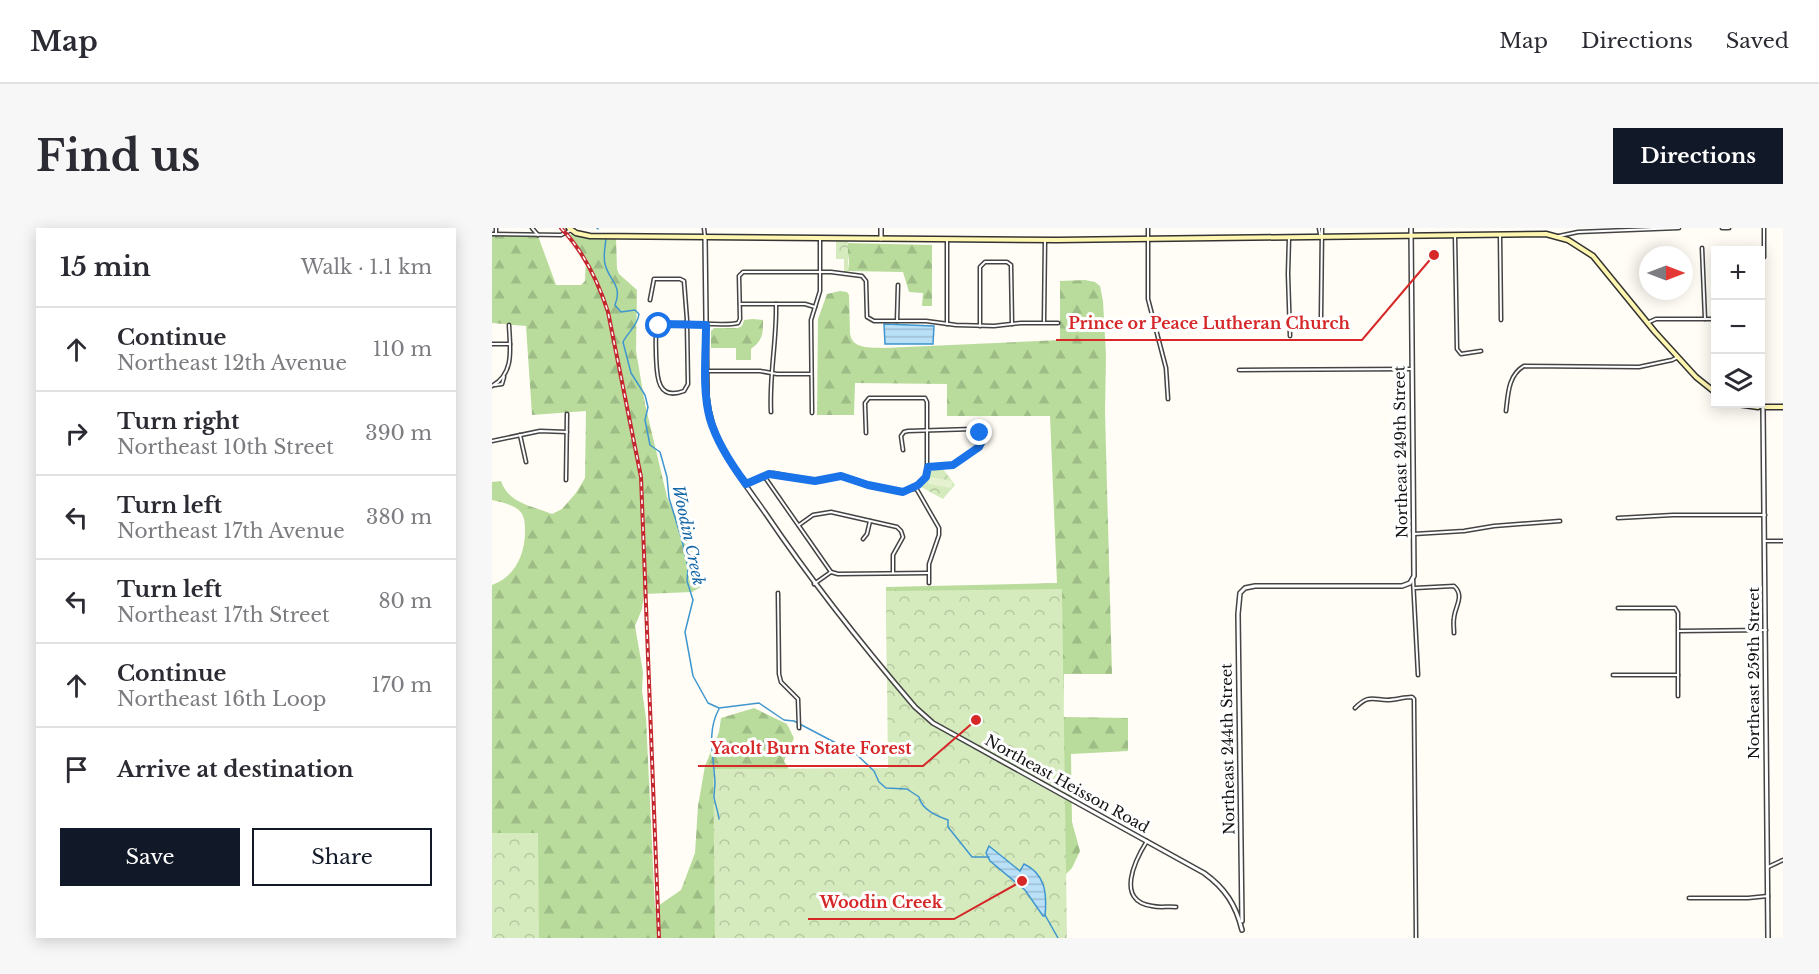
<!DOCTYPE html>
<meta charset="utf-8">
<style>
:root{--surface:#fff;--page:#f7f7f7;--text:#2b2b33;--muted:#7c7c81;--line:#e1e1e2;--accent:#111827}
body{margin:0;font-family:"Libre Baskerville",serif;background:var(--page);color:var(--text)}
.controls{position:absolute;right:18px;top:18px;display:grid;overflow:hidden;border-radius:0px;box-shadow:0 3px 15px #0003}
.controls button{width:54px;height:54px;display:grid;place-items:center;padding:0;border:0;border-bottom:2px solid var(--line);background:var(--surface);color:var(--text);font:30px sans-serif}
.compass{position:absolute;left:1147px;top:18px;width:54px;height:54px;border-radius:50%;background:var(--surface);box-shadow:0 3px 15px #0003;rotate:90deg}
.stop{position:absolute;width:18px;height:18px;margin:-14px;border:4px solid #1a73e8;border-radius:50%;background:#fff}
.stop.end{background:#1a73e8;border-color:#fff;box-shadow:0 2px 6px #0008}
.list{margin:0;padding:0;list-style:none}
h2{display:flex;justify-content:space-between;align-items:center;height:78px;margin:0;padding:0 24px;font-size:26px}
h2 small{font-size:20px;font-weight:400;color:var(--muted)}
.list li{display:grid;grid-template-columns:39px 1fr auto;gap:18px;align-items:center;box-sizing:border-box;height:84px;padding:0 24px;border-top:2px solid var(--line)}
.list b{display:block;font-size:22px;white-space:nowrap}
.list p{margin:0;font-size:20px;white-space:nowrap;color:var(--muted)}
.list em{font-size:20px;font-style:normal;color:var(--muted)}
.actions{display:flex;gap:12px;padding:18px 24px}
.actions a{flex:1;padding:14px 0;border:2px solid var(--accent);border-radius:0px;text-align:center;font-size:21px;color:var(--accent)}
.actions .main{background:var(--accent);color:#fff}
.icon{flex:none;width:33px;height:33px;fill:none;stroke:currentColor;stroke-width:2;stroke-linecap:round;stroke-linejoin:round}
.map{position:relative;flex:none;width:1291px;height:710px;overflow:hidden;border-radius:0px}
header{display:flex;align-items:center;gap:36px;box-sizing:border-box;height:84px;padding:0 30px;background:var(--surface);border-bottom:2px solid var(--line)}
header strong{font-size:28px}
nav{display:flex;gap:33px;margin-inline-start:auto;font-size:21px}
.intro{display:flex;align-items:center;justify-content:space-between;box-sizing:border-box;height:144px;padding:0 36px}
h1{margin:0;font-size:42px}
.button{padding:15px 27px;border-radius:0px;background:var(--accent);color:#fff;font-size:21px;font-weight:700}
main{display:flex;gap:36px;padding:0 36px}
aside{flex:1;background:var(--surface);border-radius:0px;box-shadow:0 3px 15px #0003}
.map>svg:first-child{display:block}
.forest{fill:url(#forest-firs)}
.park{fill:url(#park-crowns)}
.pitch{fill:#e6f2cf}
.water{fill:url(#water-rules);stroke:#3f96cf;stroke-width:1.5}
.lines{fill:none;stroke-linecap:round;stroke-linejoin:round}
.stream{stroke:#3f96cf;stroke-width:1.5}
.minor-casing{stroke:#444;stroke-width:5}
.tertiary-casing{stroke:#444;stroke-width:6}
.secondary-casing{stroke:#333;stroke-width:7}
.minor{stroke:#fff;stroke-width:2}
.tertiary{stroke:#fff;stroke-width:3}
.secondary{stroke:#fff6b0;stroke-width:4}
.rail-casing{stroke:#c4262e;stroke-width:4}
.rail{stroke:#fff;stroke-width:1.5;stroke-dasharray:4.5;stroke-linecap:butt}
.route{stroke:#1a73e8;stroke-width:8}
.labels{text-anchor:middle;stroke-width:6;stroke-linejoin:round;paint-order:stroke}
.street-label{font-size:15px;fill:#111;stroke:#fff}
.water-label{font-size:16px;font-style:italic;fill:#1768a6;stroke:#fff}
.leader{fill:none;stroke:#d62828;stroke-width:2}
.callout-dot{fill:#d62828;stroke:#fff;stroke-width:2}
.callout-label{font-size:16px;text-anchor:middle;font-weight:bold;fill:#d62828;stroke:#fff;stroke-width:6;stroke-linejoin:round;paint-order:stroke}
</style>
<header>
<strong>Map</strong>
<nav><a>Map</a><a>Directions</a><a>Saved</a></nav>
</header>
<div class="intro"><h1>Find us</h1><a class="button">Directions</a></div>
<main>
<aside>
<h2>15 min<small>Walk · 1.1 km</small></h2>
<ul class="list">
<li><svg class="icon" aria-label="ahead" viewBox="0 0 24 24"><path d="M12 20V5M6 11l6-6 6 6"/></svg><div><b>Continue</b><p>Northeast 12th Avenue</p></div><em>110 m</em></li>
<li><svg class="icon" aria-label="right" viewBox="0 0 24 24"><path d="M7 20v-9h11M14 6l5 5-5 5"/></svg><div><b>Turn right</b><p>Northeast 10th Street</p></div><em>390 m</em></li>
<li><svg class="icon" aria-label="left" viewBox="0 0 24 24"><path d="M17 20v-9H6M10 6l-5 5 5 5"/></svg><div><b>Turn left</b><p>Northeast 17th Avenue</p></div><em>380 m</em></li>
<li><svg class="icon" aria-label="left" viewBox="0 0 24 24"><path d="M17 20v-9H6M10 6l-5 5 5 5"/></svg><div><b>Turn left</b><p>Northeast 17th Street</p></div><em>80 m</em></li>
<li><svg class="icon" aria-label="ahead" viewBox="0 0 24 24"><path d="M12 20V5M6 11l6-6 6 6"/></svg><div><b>Continue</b><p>Northeast 16th Loop</p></div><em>170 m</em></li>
<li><svg class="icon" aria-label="arrive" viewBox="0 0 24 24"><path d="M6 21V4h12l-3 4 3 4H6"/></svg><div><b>Arrive at destination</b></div></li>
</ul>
<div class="actions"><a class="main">Save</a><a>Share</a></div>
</aside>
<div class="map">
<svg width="1291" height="710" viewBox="0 0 1291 710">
<defs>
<pattern id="forest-firs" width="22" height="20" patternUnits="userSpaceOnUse" patternTransform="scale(1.5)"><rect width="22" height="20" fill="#b9dc9c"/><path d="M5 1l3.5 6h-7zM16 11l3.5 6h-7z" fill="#9ebc85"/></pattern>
<pattern id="park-crowns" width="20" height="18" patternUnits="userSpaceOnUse" patternTransform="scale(1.5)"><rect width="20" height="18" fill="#d5ebbd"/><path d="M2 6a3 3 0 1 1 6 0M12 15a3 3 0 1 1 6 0" fill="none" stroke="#b6c8a1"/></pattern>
<pattern id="water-rules" width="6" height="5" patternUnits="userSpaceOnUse" patternTransform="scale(1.5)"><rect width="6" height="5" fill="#b9e0f7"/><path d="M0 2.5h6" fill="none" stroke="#9ebfd3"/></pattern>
</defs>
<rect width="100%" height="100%" fill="#fffdf5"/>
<g class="forest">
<path d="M80,6l15,4h29l1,31 2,5 18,16 -1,61 9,53 22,93 27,59 6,20 1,11 -9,5 -48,2 -2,15 -7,17 8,46 -1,19 4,27 9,190 26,-18 14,-37 3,-47 7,-40 14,-34 2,-14 33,-10 33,16 7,14 -10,23 9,15 87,50 52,-112 -45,-43 -1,-84 171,-4 -7,-167h-103v-32l-92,-1 -1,32h-37l1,-96 9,-25 13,-3 7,1 2,3 1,38c2,17 21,14 34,15l176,-8v-59l25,-1 10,2 5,4 3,15 3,54 -1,57 7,262h-48l-1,43 65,1v33l-57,3 1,68 8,29 -8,17 -9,9 -10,61h-561v-353c22,-7 33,-30 33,-53 0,-5 0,-13 -3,-18 -5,-9 -21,-12 -30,-14v-18l9,-1c8,23 31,25 51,33l10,-5 14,-16 9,-15 1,-67 -54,4 -6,-89 -34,-3v-88l46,1 18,49h25l4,-4 1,-22 -17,-24z"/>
<polygon points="355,15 440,17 440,78 430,78 431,65 417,64 411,44 356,43 357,34"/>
<path d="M261,91l10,1c0,14 0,20 -12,29v11h-15v-12h-25v-17l3,-3h24l4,-2 2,-6z"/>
</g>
<g class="park">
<polygon points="344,13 356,13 356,44 352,44 352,31 344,31"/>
<polygon points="440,242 452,242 463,257 451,271 429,259"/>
<polygon points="570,361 575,710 223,710 221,541 396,540 394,363"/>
<polygon points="0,605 46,605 47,710 0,710"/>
</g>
<polygon class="pitch" points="438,249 461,253 459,260 436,256"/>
<g class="water">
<polygon points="392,96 442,98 441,116 393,116"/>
<path d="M497,618l31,25 4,-7c22,10 23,31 21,52h-2l-18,-26 -35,-29 -4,-8z"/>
</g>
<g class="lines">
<g class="stream">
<polyline points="105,0 106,1"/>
<path d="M114,11c-1,8 -3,17 -1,25 4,17 18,21 10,41l6,7 14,-2 4,4c-1,11 -11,18 -16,28l8,31 14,22 3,12 -3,13 5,25 10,7 7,25 2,21 13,42 6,28 -1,13 6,19 -8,32 8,44 15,27 11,5 40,-5 25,17 10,1 61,32 19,18 5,11 7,6 21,1 12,8c3,13 18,19 29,23v7l24,30h17"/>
<path d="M227,591c-1,-8 -4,-15 -5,-22 0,-5 1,-10 1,-14 -1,-26 -9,-51 4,-74"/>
<polyline points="553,687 566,710"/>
</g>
<g class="minor-casing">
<g id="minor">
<polyline points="4,0 4,6"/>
<polyline points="40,0 46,7"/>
<polyline points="212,0 213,9"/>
<polyline points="656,0 656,71 674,140 676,171"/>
<polyline points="827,0 828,6"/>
<polyline points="1230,0 1237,0"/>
<polyline points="1272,0 1272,29"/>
<polyline points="0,6 69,7 79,2"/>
<polyline points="1008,7 1009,92"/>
<polyline points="963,8 965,121 969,126 989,123"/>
<polyline points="1067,8 1086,4 1187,0"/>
<polyline points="797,10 796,46 798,108"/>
<polyline points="455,12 455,96"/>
<polyline points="1210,20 1213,91"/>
<path d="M158,72l4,-21h26l4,2 3,39v4l1,60 -4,7c-29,11 -27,-19 -28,-37 0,-9 -1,-17 1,-25 11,-12 63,-1 81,-6l2,-4 -1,-43 4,-4h88l31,4 4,5 1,36 7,4h52l30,4 38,1 27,-3h37"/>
<polyline points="248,76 313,76 323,79"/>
<polyline points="829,89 830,0"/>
<polyline points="405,93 406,57"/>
<polyline points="552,93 553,12"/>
<polyline points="1155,95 1164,91 1224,91"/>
<polyline points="488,98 488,39 493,34 515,34 519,37 520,96"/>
<polyline points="0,116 18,116"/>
<polyline points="747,142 920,141"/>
<polyline points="214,143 268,143 285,146 319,146"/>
<polyline points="3,157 10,156 12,149"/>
<path d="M0,158c23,-13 18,-38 17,-61"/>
<path d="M1014,183c2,-16 2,-36 18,-45l115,1 33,-7 6,-3"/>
<path d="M279,184c-2,-36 6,-72 5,-108"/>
<polyline points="320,185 319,92 328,63 328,10"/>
<polyline points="28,207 34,234"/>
<polyline points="0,213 48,203 75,204"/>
<polyline points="411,222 409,208 412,204 416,203 481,201 489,207 490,213 487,219 461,238 436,239"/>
<polyline points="272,248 339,344"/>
<polyline points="74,252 75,186"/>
<polyline points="254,256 281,245 323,253 352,248 376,257 406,264 422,261 432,252 435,245 435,174 433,170 377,170 373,175 374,205"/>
<polyline points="424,260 447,300 447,307 437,336 437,355"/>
<polyline points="1126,290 1181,287 1273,287"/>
<polyline points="307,297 321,287 339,284 405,299 409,303 411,309 401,327 401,345"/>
<polyline points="922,306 972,303 1002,298 1068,293"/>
<polyline points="371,311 375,306 378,293"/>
<polyline points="1273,313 1291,313"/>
<polyline points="921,351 926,447"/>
<polyline points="322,356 339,344 346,346 436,345"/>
<path d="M923,360l39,-2c11,10 1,20 0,32 -1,5 0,10 0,15"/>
<polyline points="286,365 287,446 289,454 306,471 307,500"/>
<polyline points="1126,380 1183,380 1186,385 1186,468"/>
<polyline points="1187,403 1274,402"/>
<polyline points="1121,447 1186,447"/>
<path d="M863,480c13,-13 16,-9 32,-8 8,0 17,-3 25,-3l2,2 2,239"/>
<path d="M655,613c-12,19 -32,60 5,65 8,2 16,0 24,1"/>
<polyline points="1276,639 1291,632"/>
<polyline points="1197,670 1256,670 1276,668"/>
</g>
</g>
<g class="tertiary-casing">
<g id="tertiary">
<polyline points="389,0 389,11"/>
<path d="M213,9l2,160c4,46 34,81 59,117 46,68 96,131 149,193l18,16 271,150c21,15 32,32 38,57"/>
<polyline points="1271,179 1276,710"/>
<polyline points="750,693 746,386 748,365 753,360 763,358 910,358 918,355 922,348 919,0"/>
</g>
</g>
<g class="secondary-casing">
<g id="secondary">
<polyline points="77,0 84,5 98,8 565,12 1054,6 1076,12 1101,28 1163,104 1204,149 1224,165"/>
<polyline points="1245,176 1266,179"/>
<polyline points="1274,179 1291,179"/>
</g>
</g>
<use href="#minor" class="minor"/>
<use href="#tertiary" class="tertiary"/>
<use href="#secondary" class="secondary"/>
<g class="rail-casing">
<path id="rail" d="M69,0c23,24 37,53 47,84l33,165 18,461"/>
</g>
<use href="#rail" class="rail"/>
</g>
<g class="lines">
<path class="route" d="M167,98l5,-2 42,1c0,30 -4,65 4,94 7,24 21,45 36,65l23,-10 46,7 26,-5 27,9 35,7 15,-7 8,-8 2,-10 25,-2 26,-18 3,-6 -2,-8"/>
</g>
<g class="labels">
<g class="street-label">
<text transform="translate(909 224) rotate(-91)" y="5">Northeast 249th Street</text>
<text transform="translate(1262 445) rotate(-90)" y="5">Northeast 259th Street</text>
<text transform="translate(736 521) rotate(-91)" y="5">Northeast 244th Street</text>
<text transform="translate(575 556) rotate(29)" y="5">Northeast Heisson Road</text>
</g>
<g class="water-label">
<text transform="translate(197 307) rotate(78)" y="6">Woodin Creek</text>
</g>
</g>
<path class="leader" d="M942 27L870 112H564M484 492L431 538H206M530 653L462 691H316"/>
<g class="callout-dot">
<circle cx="942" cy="27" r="6"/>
<circle cx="484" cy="492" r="6"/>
<circle cx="530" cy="653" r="6"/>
</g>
<g class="callout-label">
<text x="717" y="101">Prince or Peace Lutheran Church</text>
<text x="319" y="526">Yacolt Burn State Forest</text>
<text x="389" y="680">Woodin Creek</text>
</g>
</svg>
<div class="controls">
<button>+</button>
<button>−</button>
<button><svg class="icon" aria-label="layers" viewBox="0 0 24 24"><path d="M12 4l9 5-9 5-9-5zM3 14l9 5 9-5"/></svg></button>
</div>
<svg class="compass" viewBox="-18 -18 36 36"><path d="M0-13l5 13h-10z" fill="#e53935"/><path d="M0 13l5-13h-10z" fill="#7c7c81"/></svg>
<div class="stop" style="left:167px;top:98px"></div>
<div class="stop end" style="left:488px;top:205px"></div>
</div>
</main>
